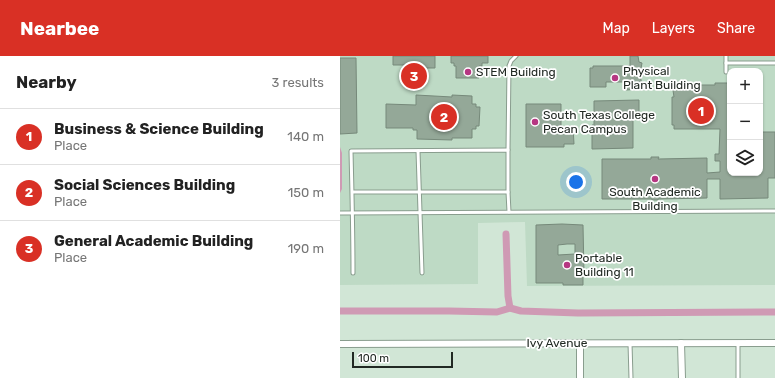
<!DOCTYPE html>
<meta charset="utf-8">
<style>
:root{--surface:#fff;--page:#f2f2f2;--text:#222;--muted:#767676;--line:#e0e0e0;--accent:#d93025}
body{margin:0;font-family:Rubik,sans-serif;background:var(--page);color:var(--text)}
.controls{position:absolute;right:12px;top:12px;display:grid;overflow:hidden;border-radius:8px;box-shadow:0 1px 3px #0004}
.controls button{width:36px;height:36px;display:grid;place-items:center;padding:0;border:0;border-bottom:1px solid var(--line);background:var(--surface);color:var(--text);font:20px sans-serif}
.scale{position:absolute;left:12px;bottom:10px;width:101px;box-sizing:border-box;padding-left:4px;border:2px solid #212923;border-top:0;font-size:11px;line-height:14px;white-space:nowrap;color:#212923;-webkit-text-stroke:3px #fff;paint-order:stroke}
.you{position:absolute;left:236px;top:126px;width:14px;height:14px;margin:-10px;border:3px solid #fff;border-radius:50%;background:#1a73e8;box-shadow:0 0 0 6px #1a73e833}
.badge{display:grid;place-items:center;width:26px;height:26px;border-radius:50%;background:var(--accent);color:#fff;font-size:13px;font-weight:700}
.pin{position:absolute;translate:-50% -50%;border:2px solid #fff;box-shadow:0 1px 4px #0006}
.list{margin:0;padding:0;list-style:none}
h2{display:flex;justify-content:space-between;align-items:center;height:52px;margin:0;padding:0 16px;font-size:17px}
h2 small{font-size:13px;font-weight:400;color:var(--muted)}
.list li{display:grid;grid-template-columns:26px 1fr auto;gap:12px;align-items:center;box-sizing:border-box;height:56px;padding:0 16px;border-top:1px solid var(--line)}
.list b{display:block;font-size:15px;white-space:nowrap}
.list p{margin:0;font-size:13px;white-space:nowrap;color:var(--muted)}
.list em{font-size:13px;font-style:normal;color:var(--muted)}
.icon{flex:none;width:22px;height:22px;fill:none;stroke:currentColor;stroke-width:2;stroke-linecap:round;stroke-linejoin:round}
.map{position:relative;flex:none;width:435px;height:322px;overflow:hidden}
header{display:flex;align-items:center;gap:24px;box-sizing:border-box;height:56px;padding:0 20px;background:var(--accent);color:#fff}
header strong{font-size:19px}
nav{display:flex;gap:22px;margin-inline-start:auto;font-size:14px}
main{display:flex}
aside{flex:1;background:var(--surface)}
.map>svg:first-child{display:block}
.built{fill:#bedac5;fill-rule:evenodd}
.water{fill:#cf9ab4}
.lines{fill:none;stroke-linecap:round;stroke-linejoin:round}
.canal{stroke:#cf9ab4;stroke-width:7}
.building{fill:#94a898;stroke:#76897a;fill-rule:evenodd}
.lane-casing{stroke:#899d8e;stroke-width:5}
.street-casing{stroke:#899d8e;stroke-width:8}
.lane{stroke:#fff;stroke-width:3}
.street{stroke:#fff;stroke-width:6}
.poi-dot{fill:#b63682;stroke:#fff;stroke-width:1.5}
.labels{text-anchor:middle;stroke-width:3.5;stroke-linejoin:round;paint-order:stroke}
.poi-label{font-size:12px;fill:#212923;stroke:#fff;text-anchor:start}
.street-label{font-size:12px;fill:#212923;stroke:#fff}
</style>
<header>
<strong>Nearbee</strong>
<nav><a>Map</a><a>Layers</a><a>Share</a></nav>
</header>
<main>
<aside>
<h2>Nearby<small>3 results</small></h2>
<ul class="list">
<li><span class="badge">1</span><div><b>Business &amp; Science Building</b><p>Place</p></div><em>140 m</em></li>
<li><span class="badge">2</span><div><b>Social Sciences Building</b><p>Place</p></div><em>150 m</em></li>
<li><span class="badge">3</span><div><b>General Academic Building</b><p>Place</p></div><em>190 m</em></li>
</ul>
</aside>
<div class="map">
<svg width="435" height="322" viewBox="0 0 435 322">
<rect width="100%" height="100%" fill="#d1e6d6"/>
<path class="built" d="M0,0h435v229l-248,1 -2,-64 -47,1v61l-138,1zM390,15h30v102h-30z"/>
<polygon class="water" points="0,91 2,97 2,133 0,137"/>
<g class="lines">
<g class="canal">
<polyline points="170,252 181,255 238,257 435,256"/>
<polyline points="0,255 109,255 157,256 170,252 168,240 166,178"/>
</g>
</g>
<g class="building">
<polygon points="53,0 95,0 95,12 83,12 83,27 65,28 65,9 53,9"/>
<polygon points="111,0 148,0 148,7 142,7 142,10 139,10 139,22 116,22 116,10 114,10 114,7 111,7"/>
<polygon points="290,0 298,0 299,6 302,7 300,18 302,30 300,30 300,33 286,34 286,26 266,26 266,31 250,31 250,12 253,12 253,10 290,10"/>
<polygon points="0,2 16,2 17,77 0,78"/>
<polygon points="338,26 344,27 349,29 375,29 375,27 390,27 390,117 420,117 420,76 435,76 435,122 428,122 428,142 380,143 380,123 367,123 367,142 318,143 318,144 312,144 312,143 262,143 262,103 311,103 311,101 319,101 318,103 367,102 367,117 380,116 380,105 375,105 375,98 379,98 380,73 334,73 334,69 332,69 332,41 334,41 332,28"/>
<polygon points="76,39 112,41 112,39 132,40 132,48 136,48 136,51 140,51 139,70 136,70 136,73 132,73 132,82 112,82 112,84 77,83 77,74 73,74 73,72 46,72 46,48 76,49"/>
<polygon points="299,44 299,58 293,58 293,92 252,93 252,69 254,69 254,45"/>
<polygon points="186,48 221,48 221,71 233,71 234,88 224,88 224,91 186,91"/>
<path d="M222,168l21,1 1,48h-1v12h-20v-2h-27v-58zM227,188h8v10l-17,1v-10z"/>
</g>
<g class="lines">
<g class="lane-casing">
<g id="lane">
<polyline points="386,0 386,16"/>
<polyline points="386,7 435,7"/>
<polyline points="168,94 169,10 171,5 176,0"/>
<polyline points="78,95 82,217"/>
<path d="M12,136h156v-42l-157,1c1,41 2,81 2,122"/>
<polyline points="168,136 169,156"/>
<polyline points="0,157 435,155"/>
<polyline points="290,287 291,322"/>
<polyline points="398,322 398,287"/>
</g>
</g>
<g class="street-casing">
<g id="street">
<polyline points="240,287 240,322"/>
<polyline points="341,287 342,322"/>
<polyline points="0,288 435,287"/>
</g>
</g>
<use href="#lane" class="lane"/>
<use href="#street" class="street"/>
</g>
<g class="poi-dot">
<circle cx="128" cy="16" r="4"/>
<circle cx="275" cy="22" r="4"/>
<circle cx="195" cy="66" r="4"/>
<circle cx="315" cy="123" r="4"/>
<circle cx="227" cy="209" r="4"/>
</g>
<g class="labels">
<g class="poi-label">
<text x="283" y="19">Physical<tspan x="283" dy="14">Plant Building</tspan></text>
<text x="136" y="20">STEM Building</text>
<text x="203" y="63">South Texas College<tspan x="203" dy="14">Pecan Campus</tspan></text>
<text x="315" y="140" text-anchor="middle">South Academic<tspan x="315" dy="14">Building</tspan></text>
<text x="235" y="206">Portable<tspan x="235" dy="14">Building 11</tspan></text>
</g>
<g class="street-label">
<text x="217" y="291">Ivy Avenue</text>
</g>
</g>
</svg>
<div class="controls">
<button>+</button>
<button>−</button>
<button><svg class="icon" aria-label="layers" viewBox="0 0 24 24"><path d="M12 4l9 5-9 5-9-5zM3 14l9 5 9-5"/></svg></button>
</div>
<div class="scale">100 m</div>
<div class="you"></div>
<div class="pin badge" style="left:361px;top:55px">1</div>
<div class="pin badge" style="left:104px;top:61px">2</div>
<div class="pin badge" style="left:74px;top:20px">3</div>
</div>
</main>
